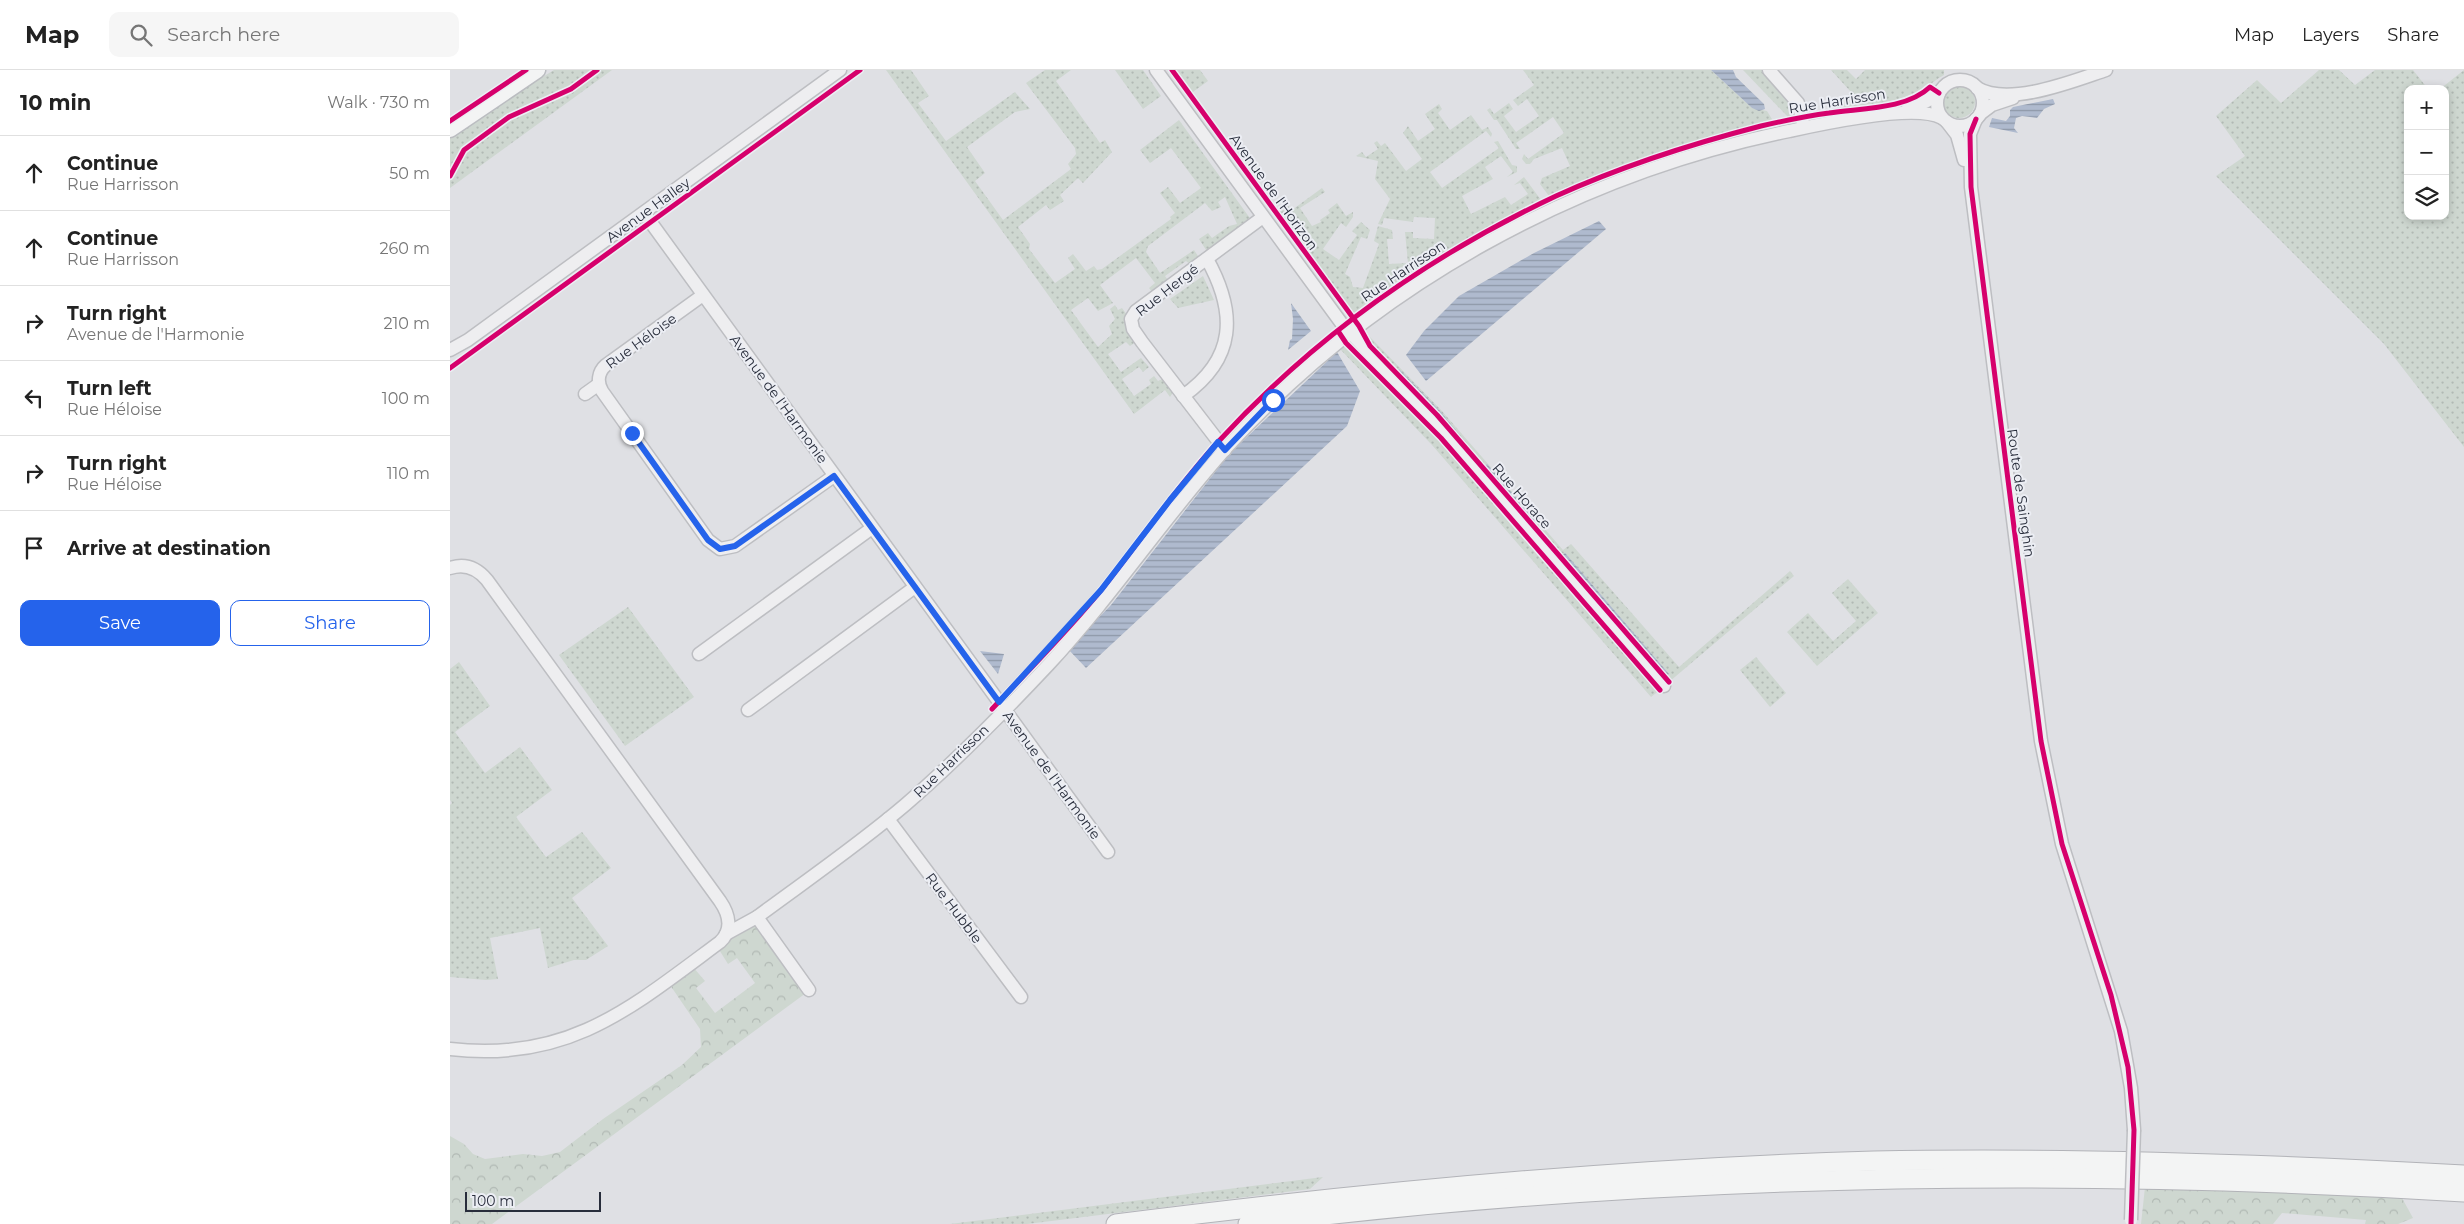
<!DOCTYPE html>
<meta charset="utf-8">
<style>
:root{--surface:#fff;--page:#f6f6f6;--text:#222;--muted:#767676;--line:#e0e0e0;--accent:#2563eb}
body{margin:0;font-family:Montserrat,sans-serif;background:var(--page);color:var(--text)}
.controls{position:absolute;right:15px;top:15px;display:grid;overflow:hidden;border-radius:10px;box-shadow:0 2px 8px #0003}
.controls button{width:45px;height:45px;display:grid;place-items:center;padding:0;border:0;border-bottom:1px solid var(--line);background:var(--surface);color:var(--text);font:25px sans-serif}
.scale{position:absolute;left:15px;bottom:12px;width:136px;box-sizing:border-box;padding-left:5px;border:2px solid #282d3b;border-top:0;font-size:14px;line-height:18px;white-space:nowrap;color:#282d3b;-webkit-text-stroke:4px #eceef4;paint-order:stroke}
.stop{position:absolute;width:15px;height:15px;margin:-11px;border:4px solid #2563eb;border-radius:50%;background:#fff}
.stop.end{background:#2563eb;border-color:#fff;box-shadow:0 1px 5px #0008}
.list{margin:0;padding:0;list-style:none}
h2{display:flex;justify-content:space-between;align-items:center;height:65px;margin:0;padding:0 20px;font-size:21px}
h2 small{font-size:16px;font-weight:400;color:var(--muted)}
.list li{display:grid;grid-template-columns:32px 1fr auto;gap:15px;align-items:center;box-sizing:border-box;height:75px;padding:0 20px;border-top:1px solid var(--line)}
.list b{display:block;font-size:19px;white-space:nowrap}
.list p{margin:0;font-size:16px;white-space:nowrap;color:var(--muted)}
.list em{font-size:16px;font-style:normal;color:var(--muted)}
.actions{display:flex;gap:10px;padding:15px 20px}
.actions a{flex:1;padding:11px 0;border:1px solid var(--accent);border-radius:10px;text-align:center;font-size:18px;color:var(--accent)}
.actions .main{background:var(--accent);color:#fff}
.icon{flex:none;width:28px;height:28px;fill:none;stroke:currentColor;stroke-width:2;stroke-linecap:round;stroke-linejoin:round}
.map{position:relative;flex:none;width:2014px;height:1154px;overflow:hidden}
header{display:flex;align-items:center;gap:30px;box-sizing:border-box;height:70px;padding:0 25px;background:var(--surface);border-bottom:1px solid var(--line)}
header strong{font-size:24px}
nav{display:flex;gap:28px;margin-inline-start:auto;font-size:18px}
.search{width:350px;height:45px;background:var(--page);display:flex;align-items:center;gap:12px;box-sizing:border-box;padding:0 18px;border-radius:10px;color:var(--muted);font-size:19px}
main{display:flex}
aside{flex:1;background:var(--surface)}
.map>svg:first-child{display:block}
.grass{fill:url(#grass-dots)}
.forest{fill:url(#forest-crowns)}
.water{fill:url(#water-rules)}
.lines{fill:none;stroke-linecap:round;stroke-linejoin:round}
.minor-casing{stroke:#bdbec2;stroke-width:15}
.major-casing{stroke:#bbbdc1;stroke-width:19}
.highway-casing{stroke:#b2b3b8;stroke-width:21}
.minor{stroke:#eeeef0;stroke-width:12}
.major{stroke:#f3f4f4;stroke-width:16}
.highway{stroke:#f3f4f4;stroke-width:19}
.minor-bridge-casing{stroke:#bdbec2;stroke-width:15;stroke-linecap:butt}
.minor-bridge{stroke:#eeeef0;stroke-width:12}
.cycleway-casing{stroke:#eceef4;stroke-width:8}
.cycleway{stroke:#d6006c;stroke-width:5}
.route{stroke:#2563eb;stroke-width:6}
.labels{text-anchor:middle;stroke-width:4;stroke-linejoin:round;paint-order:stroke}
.street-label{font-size:14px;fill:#282d3b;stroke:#eceef4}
</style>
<header>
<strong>Map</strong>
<div class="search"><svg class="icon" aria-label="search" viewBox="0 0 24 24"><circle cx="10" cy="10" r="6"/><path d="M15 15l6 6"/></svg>Search here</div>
<nav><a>Map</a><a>Layers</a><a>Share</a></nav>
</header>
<main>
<aside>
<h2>10 min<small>Walk · 730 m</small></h2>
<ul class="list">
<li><svg class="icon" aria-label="ahead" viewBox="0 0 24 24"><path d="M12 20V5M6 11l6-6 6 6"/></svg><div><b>Continue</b><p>Rue Harrisson</p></div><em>50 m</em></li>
<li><svg class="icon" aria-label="ahead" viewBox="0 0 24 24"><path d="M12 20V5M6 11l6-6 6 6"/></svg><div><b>Continue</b><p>Rue Harrisson</p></div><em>260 m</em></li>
<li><svg class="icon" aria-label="right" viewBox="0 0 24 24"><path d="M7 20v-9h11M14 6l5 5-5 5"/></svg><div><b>Turn right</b><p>Avenue de l'Harmonie</p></div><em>210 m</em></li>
<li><svg class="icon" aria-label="left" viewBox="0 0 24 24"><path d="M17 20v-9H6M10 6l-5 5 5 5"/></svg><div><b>Turn left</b><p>Rue Héloise</p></div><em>100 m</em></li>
<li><svg class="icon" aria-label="right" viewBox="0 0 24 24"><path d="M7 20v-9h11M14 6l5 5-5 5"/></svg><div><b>Turn right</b><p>Rue Héloise</p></div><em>110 m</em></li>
<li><svg class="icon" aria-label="arrive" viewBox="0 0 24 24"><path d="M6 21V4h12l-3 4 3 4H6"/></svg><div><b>Arrive at destination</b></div></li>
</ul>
<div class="actions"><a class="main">Save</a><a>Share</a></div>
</aside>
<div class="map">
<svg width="2014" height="1154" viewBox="0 0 2014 1154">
<defs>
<pattern id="grass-dots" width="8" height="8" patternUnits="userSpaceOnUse" patternTransform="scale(1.25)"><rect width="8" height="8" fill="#ced7d0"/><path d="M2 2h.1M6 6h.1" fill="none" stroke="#b1b9b4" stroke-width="1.8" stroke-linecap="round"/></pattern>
<pattern id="forest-crowns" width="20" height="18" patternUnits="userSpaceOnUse" patternTransform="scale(1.25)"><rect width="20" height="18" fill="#ced7d0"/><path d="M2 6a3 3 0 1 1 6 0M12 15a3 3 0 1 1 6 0" fill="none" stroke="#b1b9b4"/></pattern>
<pattern id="water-rules" width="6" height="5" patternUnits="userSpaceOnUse" patternTransform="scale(1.25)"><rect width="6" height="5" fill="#afbace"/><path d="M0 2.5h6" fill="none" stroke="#8e98a8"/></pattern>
</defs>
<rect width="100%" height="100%" fill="#dfe0e4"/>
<g class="grass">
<polygon points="104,0 162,0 0,118 0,64"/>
<polygon points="436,0 461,0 479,26 468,33 496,71 565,22 580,39 565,42 517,77 535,103 525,111 553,150 621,99 618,94 626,84 625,78 576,13 595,0 621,0 606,11 650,73 655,70 662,82 633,113 628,108 610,125 614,131 600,140 596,135 568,157 580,174 579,179 605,213 625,199 618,188 623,184 636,201 644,196 647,200 652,199 721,149 720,147 725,143 710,123 718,117 730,133 751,118 721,78 700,93 690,80 729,50 802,151 758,183 749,169 758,163 762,168 779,156 787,154 775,127 768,132 771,137 762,141 755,133 698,176 696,182 710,203 744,180 750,189 741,195 736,191 715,206 719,212 703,223 699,218 705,213 686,188 650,215 663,233 648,241 638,228 621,240 648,277 662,264 659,256 665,249 660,239 665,235 668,240 672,238 677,245 676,257 686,272 680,276 676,272 658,284 671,302 691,288 699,297 693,302 689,297 672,309 684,326 701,314 699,310 704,306 708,311 714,308 724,321 720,327 715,320 684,344"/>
<polygon points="665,0 693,0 711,26 693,39"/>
<polygon points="722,0 750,0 758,11 740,24"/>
<polygon points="1073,0 1261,0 1302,38 1317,41 1333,67 1157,113 1150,104 1099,126 1090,114 1092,108 1120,96 1112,78 1084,89 1080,94 1076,94 1072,89 1074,84 1078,89 1114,63 1103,47 1066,73 1070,79 1066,79 1047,50 1044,50 1037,40 1040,38 1044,44 1059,33 1063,39 1054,46 1066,62 1089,46 1077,29 1068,36 1063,30 1084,15"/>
<polygon points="1293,0 1312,0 1343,33 1347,45 1338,47"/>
<path d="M1381,0h16l9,9 9,-9h79v5c-8,4 -15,11 -22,15 -26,14 -59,15 -88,18l17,-16z"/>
<polygon points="1869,0 1889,0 1905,15 1925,0 1963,0 1978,19 1958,19 1958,146 1995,146 1995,19 1990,19 2014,0 2014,377 1934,274 1766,106 1795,86 1766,46 1807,10 1831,33"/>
<circle cx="1509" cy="32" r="16"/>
<path d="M989,34l3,5 -4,4 12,17 21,-15 11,15 6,-3 4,7 -1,3 -5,-6 -56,41 12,16 57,-40 -5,-6 4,-1 14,24 5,1v6l-10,5 6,-5 -12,-16 -16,11 8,12 -31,17 9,18 34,-17 6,8 17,-11 -8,-11 -6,2 10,-8 17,23c-67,33 -129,72 -190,116l-75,-103 11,-9 5,6 30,-22 3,4 -25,16 12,18 9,-4 -1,-2 10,-7 -2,-3 9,-7 9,13 7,-4v5l-7,10 -5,-4 -18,26 16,11 18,-25 -5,-4 9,-9 9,8 -3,9 -6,-2 -16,37 5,3 3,10 10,1 16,-44 -5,-3 4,-15 14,4 1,9h-6l2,25 19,-1 -3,-31h8v6l21,1 1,-21 -21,-1 -1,5 -29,-4 -2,7 -4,-1 12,-25 -15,-20 3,-18 -22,-5 6,-4 4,5 12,-8 -4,-6 3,-2 4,5 4,-3 21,28 16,-12 -19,-26 5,-7 10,15 17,-12 -10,-15z"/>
<polygon points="753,206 764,230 728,238 720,229"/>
<polygon points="919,266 991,340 1113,480 1121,474 1122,475 1229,597 1340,501 1344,506 1219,612 920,276"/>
<polygon points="896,273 991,368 1210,620 1201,627 982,375 890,279"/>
<polygon points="1398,509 1428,543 1367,596 1337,562 1358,543 1383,571 1406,551 1382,523"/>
<polygon points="178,537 244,627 175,676 109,585"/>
<polygon points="1306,587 1336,623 1320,637 1290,600"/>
<polygon points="9,592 40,636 5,662 35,703 70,677 102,720 66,747 96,787 132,762 161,798 122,828 158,876 136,890 124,890 98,898 90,858 40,868 48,909 36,910 0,907 0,735 2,733 0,730 0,599"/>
<polygon points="873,1107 860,1119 577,1154 500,1154"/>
</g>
<g class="forest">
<polygon points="306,852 356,923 42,1154 0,1154 0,1066 14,1074 23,1084 35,1089 73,1084 92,1086 110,1082 153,1049 232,995 251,977 250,959 220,915 243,897 255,911 246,918 265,943 305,913 287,888 278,894 268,878"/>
<polygon points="1695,1117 1952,1128 1963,1148 1948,1154 1915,1154 1916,1150 1832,1143 1823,1154 1691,1154"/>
</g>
<g class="water">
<polygon points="1261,0 1283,0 1286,7 1314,34 1315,39 1309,41 1302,38"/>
<polygon points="1603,29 1605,34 1594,39 1587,48 1572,46 1566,48 1564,58 1568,63 1539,57 1542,48 1556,51 1560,46 1560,40 1563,37"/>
<polygon points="1149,151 1156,159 976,311 956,285 974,261 1009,226 1084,183"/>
<polygon points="841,233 861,261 838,280 840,270 842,269 843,249"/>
<polygon points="887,282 910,321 897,356 636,598 618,579 661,535 780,383"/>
<polygon points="949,299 990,341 1024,382 947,301"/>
<polygon points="1037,394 1087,452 1084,454 1034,397"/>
<polygon points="1115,483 1219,604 1216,607 1111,486"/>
<polygon points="530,581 554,584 548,604"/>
</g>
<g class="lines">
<g class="minor-casing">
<g id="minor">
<polyline points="706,0 892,254 982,348 1214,616"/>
<polyline points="1319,0 1348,33 1354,57"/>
<circle cx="1510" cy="33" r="23"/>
<path d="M1527,18c32,19 96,-7 129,-18"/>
<polyline points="1457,40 1477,31 1489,23"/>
<polyline points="1530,44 1542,35 1563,28"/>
<polyline points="1526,49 1520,64 1521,117 1591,671 1612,774 1671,961 1681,1018 1684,1060"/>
<polyline points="1497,52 1507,65 1514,90"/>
<polyline points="194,143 658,782"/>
<path d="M253,225l-97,70c-8,7 -9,17 -4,26l106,149 12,9 15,-3 99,-70"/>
<polyline points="0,280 18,270 390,0"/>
<polyline points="135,324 149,314"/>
<path d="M733,326c53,-37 54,-83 24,-137"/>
<polyline points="775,380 692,272 683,259 681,249 686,241 813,147"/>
<path d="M0,498c15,-5 27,0 37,12l233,321c9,13 13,29 0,41 -89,66 -152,121 -270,107"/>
<polyline points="249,584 422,458"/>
<polyline points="298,640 465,517"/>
<polyline points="438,749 571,927"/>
<polyline points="276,864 307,847"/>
<path d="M359,920l-52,-73c50,-37 101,-72 148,-112 51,-44 98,-92 144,-141 64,-69 116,-148 179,-218 147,-161 347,-271 561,-315 32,-7 126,-28 153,-13"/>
</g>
</g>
<g class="major-casing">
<polyline id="major" points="0,59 87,0"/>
</g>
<g class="highway-casing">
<g id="highway">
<path d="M666,1154c252,-32 504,-56 758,-63 197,-4 394,3 590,14"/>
<path d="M798,1154c404,-50 810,-57 1216,-32"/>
</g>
</g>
<use href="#minor" class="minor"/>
<use href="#major" class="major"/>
<use href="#highway" class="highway"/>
<g class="minor-bridge-casing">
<polyline id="minor-bridge" points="1681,1150 1684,1060"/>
</g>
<use href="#minor-bridge" class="minor-bridge"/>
<g class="cycleway-casing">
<g id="cycleway">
<polyline points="722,0 909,256 920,276 987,345 1219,612"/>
<polyline points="1526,49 1520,64 1521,117 1591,671 1612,774 1661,925 1678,997 1684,1060 1681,1154"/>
<polyline points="0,51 76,0"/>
<polyline points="0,106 14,80 59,47 121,19 147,0"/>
<polyline points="888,261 896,273 991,368 1210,620"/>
<polyline points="0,298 410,0"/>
<path d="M542,639c37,-39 76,-78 110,-120 39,-49 74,-101 116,-147 95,-104 211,-186 338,-246 66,-30 135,-52 205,-70 22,-5 45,-10 68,-13 31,-5 77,-3 101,-26l9,6"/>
</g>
</g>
<use href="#cycleway" class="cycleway"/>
</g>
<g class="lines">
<polyline class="route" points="182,363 258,470 270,479 285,476 384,406 549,632 651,520 720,430 768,372 775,380 823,330"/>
</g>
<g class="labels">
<g class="street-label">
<text transform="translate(1387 31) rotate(-9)" y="5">Rue Harrisson</text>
<text transform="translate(824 122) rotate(54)" y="5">Avenue de l'Horizon</text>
<text transform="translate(198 140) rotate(-36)" y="5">Avenue Halley</text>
<text transform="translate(953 201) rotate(-34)" y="5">Rue Harrisson</text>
<text transform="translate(717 220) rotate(-38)" y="5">Rue Hergé</text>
<text transform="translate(191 271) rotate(-36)" y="5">Rue Héloise</text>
<text transform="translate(329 329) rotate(54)" y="5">Avenue de l'Harmonie</text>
<text transform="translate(1571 423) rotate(82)" y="5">Route de Sainghin</text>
<text transform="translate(1072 426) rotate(49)" y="5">Rue Horace</text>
<text transform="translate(501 691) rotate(-44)" y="5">Rue Harrisson</text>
<text transform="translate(602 705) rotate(54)" y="5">Avenue de l'Harmonie</text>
<text transform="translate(504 838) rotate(53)" y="5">Rue Hubble</text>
</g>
</g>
</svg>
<div class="controls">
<button>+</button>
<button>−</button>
<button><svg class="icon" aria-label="layers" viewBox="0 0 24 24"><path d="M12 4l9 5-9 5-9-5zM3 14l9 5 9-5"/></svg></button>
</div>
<div class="scale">100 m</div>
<div class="stop" style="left:823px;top:330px"></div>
<div class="stop end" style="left:182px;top:363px"></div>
</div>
</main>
